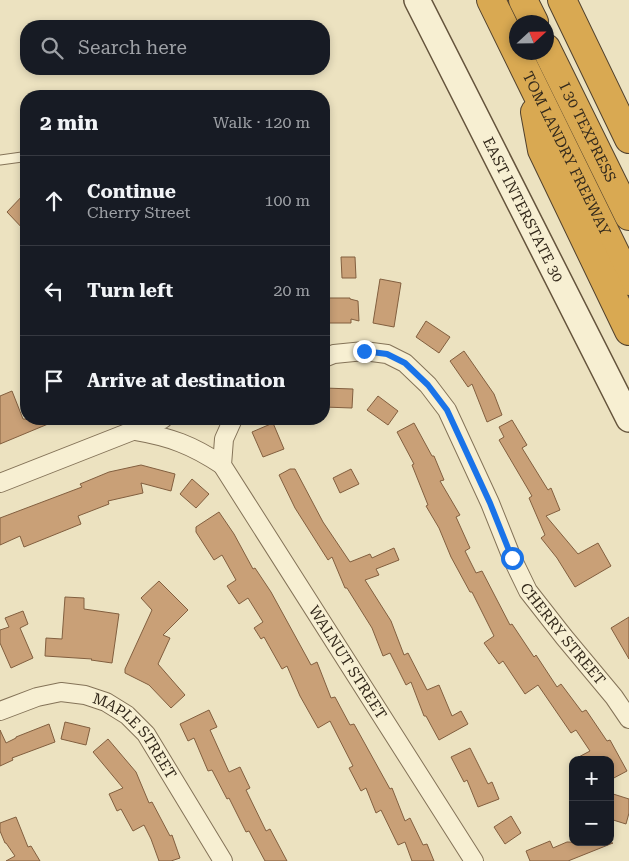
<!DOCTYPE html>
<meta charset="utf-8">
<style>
:root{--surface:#171b24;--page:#242831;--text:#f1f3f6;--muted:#9ea1a6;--line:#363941}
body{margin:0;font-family:"Roboto Serif",serif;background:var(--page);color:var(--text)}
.controls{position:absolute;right:15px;bottom:15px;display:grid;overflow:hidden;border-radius:10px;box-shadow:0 2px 8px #0003}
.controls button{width:45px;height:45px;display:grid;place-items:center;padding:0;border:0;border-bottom:1px solid var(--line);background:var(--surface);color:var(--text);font:25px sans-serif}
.compass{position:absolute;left:509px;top:15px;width:45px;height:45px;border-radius:50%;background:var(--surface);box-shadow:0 2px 8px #0003;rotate:68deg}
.stop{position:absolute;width:15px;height:15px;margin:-11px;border:4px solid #1a73e8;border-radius:50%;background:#fff}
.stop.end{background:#1a73e8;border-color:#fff;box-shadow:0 1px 5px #0008}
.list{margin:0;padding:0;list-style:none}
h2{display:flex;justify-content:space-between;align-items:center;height:65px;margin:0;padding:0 20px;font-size:21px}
h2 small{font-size:16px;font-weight:400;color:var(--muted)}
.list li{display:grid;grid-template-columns:32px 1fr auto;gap:15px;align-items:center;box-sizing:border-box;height:90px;padding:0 20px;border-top:1px solid var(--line)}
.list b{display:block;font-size:19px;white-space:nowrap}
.list p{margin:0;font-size:16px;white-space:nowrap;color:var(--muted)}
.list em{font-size:16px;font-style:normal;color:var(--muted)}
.icon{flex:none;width:28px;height:28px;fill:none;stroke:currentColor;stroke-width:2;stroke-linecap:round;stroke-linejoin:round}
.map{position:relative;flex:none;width:629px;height:861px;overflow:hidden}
.search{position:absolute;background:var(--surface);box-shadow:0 2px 8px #0003;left:20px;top:20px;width:310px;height:55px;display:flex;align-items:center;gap:12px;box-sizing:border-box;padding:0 18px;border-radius:20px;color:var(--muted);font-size:19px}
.panel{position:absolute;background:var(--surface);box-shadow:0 2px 8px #0003;left:20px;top:90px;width:310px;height:335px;border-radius:20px}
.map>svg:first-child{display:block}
.building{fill:#c9a077;stroke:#825f3f}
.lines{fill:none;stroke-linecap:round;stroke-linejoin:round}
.lane-casing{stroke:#847358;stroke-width:11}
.street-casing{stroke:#847358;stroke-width:20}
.secondary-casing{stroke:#65543c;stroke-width:28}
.highway-casing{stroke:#51412d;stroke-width:30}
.lane{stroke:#f7efd2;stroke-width:9}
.street{stroke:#f7efd2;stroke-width:18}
.secondary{stroke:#f7efd2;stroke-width:25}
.highway{stroke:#d9a952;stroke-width:28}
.route{stroke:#1a73e8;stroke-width:6}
.labels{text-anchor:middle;stroke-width:4;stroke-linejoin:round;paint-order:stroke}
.street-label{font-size:15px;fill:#342a1c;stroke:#f4eccf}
</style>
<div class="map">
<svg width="629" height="861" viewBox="0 0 629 861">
<rect width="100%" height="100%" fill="#ece2c0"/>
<g class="building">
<polygon points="26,192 26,232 7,212"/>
<polygon points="341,257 355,257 356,278 342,278"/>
<polygon points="380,279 401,283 394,327 373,323"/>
<polygon points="324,298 350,298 350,299 358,301 359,321 351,319 351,323 324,323"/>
<polygon points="426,321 450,337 439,353 416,337"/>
<polygon points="464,351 494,394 502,415 487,422 472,384 468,387 450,361"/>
<polygon points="324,388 353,389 352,408 324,407"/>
<polygon points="12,391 23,419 60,419 0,444 0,396"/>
<polygon points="378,396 398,411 388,425 367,410"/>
<polygon points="512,420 527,445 522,448 548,490 551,488 560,510 546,516 578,554 598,543 611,566 575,587 557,558 541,538 545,535 529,498 532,496 499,440 504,437 499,427"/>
<polygon points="273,423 284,449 263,457 252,432"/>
<polygon points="414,423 432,456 434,456 444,480 440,481 460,515 456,517 470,548 465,551 476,573 482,571 510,625 512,624 534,657 536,655 557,687 561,684 582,712 586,710 607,741 610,740 627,771 610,780 610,760 573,760 590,751 576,730 571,733 538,685 525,694 503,661 499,664 484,643 494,636 472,592 470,592 451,557 439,528 426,506 428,505 412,465 414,464 397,432"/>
<polygon points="141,465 175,474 171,491 141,483 143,493 108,501 109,504 78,516 81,524 24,547 20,536 0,545 0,518 82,487 80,484 109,472"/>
<polygon points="290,469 295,469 323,522 350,562 370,554 372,558 394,548 399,560 376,569 379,575 365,580 391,621 404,655 408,653 427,690 439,685 452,716 461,711 468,724 439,740 426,716 424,716 411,682 406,685 390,653 383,656 372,628 347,588 345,588 332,557 328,560 295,508 279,475"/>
<polygon points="351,469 359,484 340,493 333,478"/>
<polygon points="192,479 209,494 196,508 180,494"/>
<polygon points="219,512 234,534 253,569 255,568 271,592 311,665 317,662 331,698 335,697 350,725 354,724 390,789 392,788 405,821 410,818 423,845 427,844 434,861 412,861 405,842 398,845 381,810 376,813 366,788 361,791 349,768 353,766 330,721 318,728 300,696 287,666 282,669 264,637 261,639 254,628 263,622 248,598 239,604 227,586 236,580 222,555 214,560 196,532 196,527"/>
<polygon points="159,581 188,610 163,635 170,638 158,664 185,695 171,708 149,685 125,673 125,669 152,610 141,598"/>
<polygon points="65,597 84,598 84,609 119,614 112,663 91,660 92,659 45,656 46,638 62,639"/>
<polygon points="23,611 28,624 20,628 33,658 11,668 0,643 0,630 9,627 5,618"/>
<polygon points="629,617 629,659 611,628"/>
<polygon points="209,710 217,727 210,730 229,772 240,767 250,788 246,790 266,831 270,829 287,861 265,861 249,831 246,832 229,798 227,799 212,770 208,771 194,738 188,741 180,724"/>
<polygon points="65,722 90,728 86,745 61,739"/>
<polygon points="49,724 55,742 12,758 13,760 0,766 0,730 6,743 16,738 16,737"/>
<polygon points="108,739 136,772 149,803 152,802 170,836 172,835 180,858 171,861 159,861 151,839 144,825 133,831 121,809 117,811 109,794 123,788 93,752"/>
<polygon points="470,748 488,784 492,782 499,799 478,807 467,780 464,782 451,757"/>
<polygon points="610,793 629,799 629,813 626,824 610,819"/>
<polygon points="511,816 521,833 505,844 494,827"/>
<polygon points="16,817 28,847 31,846 40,861 6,861 15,856 6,843 5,843 0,831 0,823"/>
<polygon points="550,841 553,848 567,842 613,843 568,861 530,861 526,851"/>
</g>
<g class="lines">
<g class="lane-casing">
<polyline id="lane" points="0,160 22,157"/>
</g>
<g class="street-casing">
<g id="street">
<path id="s1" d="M324,358l10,-4 30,-3 23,3 18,9 23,22 19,25 43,93 22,55 16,33 36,46 50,60 15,22"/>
<path id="s2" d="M233,419l-9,20 -2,26 252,396"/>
<path d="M135,431c35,6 57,14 87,34"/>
<polyline points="0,483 163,419"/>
<path id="s3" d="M0,711l37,-14 24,-5 24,3 21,7 21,13 19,19 77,127"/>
</g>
</g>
<g class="secondary-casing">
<g id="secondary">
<path id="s4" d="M417,0l212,419"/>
</g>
</g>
<g class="highway-casing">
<g id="highway">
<path id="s5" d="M491,0l138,281"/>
<polyline points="523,0 534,22"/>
<polyline points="562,0 629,139"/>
<path id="s6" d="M546,48l83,168"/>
<polyline points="535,112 542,150 629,331"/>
</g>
</g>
<use href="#lane" class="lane"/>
<use href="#street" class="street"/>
<use href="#secondary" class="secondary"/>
<use href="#highway" class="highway"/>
</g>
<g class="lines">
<polyline class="route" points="364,351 387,354 405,363 428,385 447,410 490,503 512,558"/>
</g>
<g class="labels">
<g class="street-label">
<text dy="5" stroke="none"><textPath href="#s6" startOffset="94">I 30 TEXPRESS</textPath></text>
<text dy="5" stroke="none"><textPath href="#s5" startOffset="171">TOM LANDRY FREEWAY</textPath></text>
<text dy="5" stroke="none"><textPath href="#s4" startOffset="235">EAST INTERSTATE 30</textPath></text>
<text dy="5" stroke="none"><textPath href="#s1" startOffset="401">CHERRY STREET</textPath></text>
<text dy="5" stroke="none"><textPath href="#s2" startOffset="282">WALNUT STREET</textPath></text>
<text dy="5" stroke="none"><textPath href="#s3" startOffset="155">MAPLE STREET</textPath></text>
</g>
</g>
</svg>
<div class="controls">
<button>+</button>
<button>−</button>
</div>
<svg class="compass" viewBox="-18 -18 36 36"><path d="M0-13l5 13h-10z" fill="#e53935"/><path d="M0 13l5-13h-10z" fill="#9ea1a6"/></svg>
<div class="stop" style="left:512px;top:558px"></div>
<div class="stop end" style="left:364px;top:351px"></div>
<div class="search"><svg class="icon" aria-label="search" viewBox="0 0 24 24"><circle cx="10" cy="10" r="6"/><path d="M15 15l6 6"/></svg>Search here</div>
<section class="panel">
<h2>2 min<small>Walk · 120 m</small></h2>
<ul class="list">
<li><svg class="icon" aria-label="ahead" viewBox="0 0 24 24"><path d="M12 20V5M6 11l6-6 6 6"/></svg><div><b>Continue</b><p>Cherry Street</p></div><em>100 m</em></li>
<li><svg class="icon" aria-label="left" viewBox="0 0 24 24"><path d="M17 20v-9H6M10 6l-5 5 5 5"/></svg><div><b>Turn left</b></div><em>20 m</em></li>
<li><svg class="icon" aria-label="arrive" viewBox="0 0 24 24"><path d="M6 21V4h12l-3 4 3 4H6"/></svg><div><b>Arrive at destination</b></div></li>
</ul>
</section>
</div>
